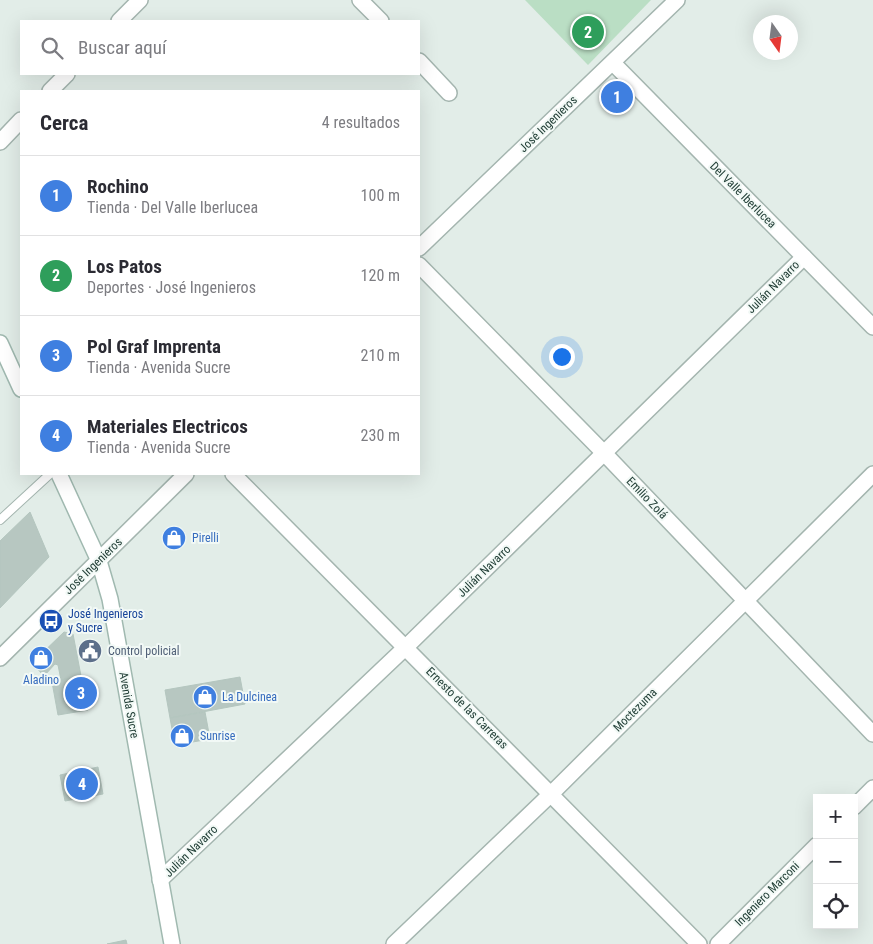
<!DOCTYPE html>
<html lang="es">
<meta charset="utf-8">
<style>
:root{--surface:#fff;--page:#f7f7f7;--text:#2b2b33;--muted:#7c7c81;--line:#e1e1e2;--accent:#0f766e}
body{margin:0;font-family:"Roboto Condensed",sans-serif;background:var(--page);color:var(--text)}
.controls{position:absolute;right:15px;bottom:15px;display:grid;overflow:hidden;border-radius:0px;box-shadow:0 5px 20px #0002}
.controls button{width:45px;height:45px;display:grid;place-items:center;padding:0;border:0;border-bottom:1px solid var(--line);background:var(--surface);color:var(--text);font:25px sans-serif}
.compass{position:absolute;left:753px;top:15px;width:45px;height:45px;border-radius:50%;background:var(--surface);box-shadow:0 5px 20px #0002;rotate:166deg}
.you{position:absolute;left:561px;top:356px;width:18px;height:18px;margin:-12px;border:4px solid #fff;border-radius:50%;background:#1a73e8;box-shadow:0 0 0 8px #1a73e833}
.badge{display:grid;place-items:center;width:32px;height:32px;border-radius:50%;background:var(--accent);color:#fff;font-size:16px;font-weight:700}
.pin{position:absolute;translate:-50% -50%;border:2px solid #fff;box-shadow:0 1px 5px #0006}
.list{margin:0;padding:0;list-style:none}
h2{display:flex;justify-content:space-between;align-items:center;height:65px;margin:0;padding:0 20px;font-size:21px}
h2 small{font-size:16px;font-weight:400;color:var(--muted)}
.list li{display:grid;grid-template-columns:32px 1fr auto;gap:15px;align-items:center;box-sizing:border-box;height:80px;padding:0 20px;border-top:1px solid var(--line)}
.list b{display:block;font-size:19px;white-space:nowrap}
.list p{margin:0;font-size:16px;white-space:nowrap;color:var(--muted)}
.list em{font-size:16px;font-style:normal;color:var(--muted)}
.icon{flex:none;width:28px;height:28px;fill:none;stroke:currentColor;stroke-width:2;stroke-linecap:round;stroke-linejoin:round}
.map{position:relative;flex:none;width:873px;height:944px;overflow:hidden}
.search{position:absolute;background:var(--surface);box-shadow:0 5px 20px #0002;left:20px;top:20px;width:400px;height:55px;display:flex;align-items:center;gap:12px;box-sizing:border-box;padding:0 18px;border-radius:0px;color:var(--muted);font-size:19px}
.panel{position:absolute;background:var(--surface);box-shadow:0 5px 20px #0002;left:20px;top:90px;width:400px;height:385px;border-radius:0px}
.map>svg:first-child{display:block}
.green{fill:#badec4}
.building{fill:#b7c7c1;stroke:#b4c6bf}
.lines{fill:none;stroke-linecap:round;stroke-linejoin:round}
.service-casing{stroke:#a4b5af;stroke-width:10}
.minor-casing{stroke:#a4b5af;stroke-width:18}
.tertiary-casing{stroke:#a4b5af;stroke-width:18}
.secondary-casing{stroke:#a0b9b0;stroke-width:18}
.service{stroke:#fff;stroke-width:8}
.minor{stroke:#fff;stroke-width:15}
.tertiary{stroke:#fff;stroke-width:15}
.secondary{stroke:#fff;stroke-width:15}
.labels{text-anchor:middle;stroke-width:4;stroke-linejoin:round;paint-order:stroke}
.street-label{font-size:12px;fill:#213e36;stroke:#f2f9f6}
.shop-label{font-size:12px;fill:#366cbe;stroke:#f2f9f6;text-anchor:start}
.transit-label{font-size:12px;fill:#164399;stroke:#f2f9f6;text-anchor:start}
.service-label{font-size:12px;fill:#4e5e75;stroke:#f2f9f6;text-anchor:start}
</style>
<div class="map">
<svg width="873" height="944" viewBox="0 0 873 944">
<rect width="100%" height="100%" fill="#e2ede8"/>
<polygon class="green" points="525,0 651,0 588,65"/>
<g class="building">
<polygon points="30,512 49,557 0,608 0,541"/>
<polygon points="64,632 73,634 81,676 61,680 58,665 55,664 44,676 32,663"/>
<polygon points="81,676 88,710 58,715 52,682"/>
<polygon points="240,677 245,704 170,718 165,690"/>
<polygon points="205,712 210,739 175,745 170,718"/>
<polygon points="98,767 103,794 65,801 60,775"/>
<polygon points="126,940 127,944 107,944"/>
</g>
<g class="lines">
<g class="service-casing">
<polyline id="service" points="0,520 50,474"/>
</g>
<g class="minor-casing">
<g id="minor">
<polyline points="360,0 381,21"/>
<polyline points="119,21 140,0"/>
<polyline points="419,61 449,93"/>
<polyline points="613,63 873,327"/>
<polyline points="50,91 67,74"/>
<polyline points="0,142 21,120"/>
<polyline points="419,265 604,453 873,734"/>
<polyline points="233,474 699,944"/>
<polyline points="854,807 873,788"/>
<polyline points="160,880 407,646 804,257"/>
<polyline points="394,944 552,793 873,474"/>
<polyline points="718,944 817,845"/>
</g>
</g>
<g class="tertiary-casing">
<g id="tertiary">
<polyline points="419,248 677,0"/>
<polyline points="0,658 186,474"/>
</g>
</g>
<g class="secondary-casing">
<g id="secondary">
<polyline points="0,343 21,389"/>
<polyline points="59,474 99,561 110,599 172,944"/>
</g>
</g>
<use href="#service" class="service"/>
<use href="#minor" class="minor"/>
<use href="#tertiary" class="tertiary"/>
<use href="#secondary" class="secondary"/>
</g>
<defs>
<g id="shop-disc" transform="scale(1.25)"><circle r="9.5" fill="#3f7fe0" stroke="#f2f9f6"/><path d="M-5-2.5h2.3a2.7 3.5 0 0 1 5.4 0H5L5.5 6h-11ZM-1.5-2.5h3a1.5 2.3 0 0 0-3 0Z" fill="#fff"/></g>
<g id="bus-disc" transform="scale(1.25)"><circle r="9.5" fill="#1a4fb4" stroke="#f2f9f6"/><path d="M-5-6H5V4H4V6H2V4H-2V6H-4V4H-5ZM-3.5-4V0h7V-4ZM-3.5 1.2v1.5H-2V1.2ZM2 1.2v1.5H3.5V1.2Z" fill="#fff"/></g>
<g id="civic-disc" transform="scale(1.25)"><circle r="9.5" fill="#5c6f8a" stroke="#f2f9f6"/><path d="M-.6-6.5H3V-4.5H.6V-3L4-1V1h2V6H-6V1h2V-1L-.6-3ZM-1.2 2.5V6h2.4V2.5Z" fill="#fff"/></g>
</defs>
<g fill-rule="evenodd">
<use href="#shop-disc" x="174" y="538"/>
<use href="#bus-disc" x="51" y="621"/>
<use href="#civic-disc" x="90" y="651"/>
<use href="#shop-disc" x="41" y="658"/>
<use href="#shop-disc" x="205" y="697"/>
<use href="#shop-disc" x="182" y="736"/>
</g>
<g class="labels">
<g class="street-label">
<text transform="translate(548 124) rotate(-44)" y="4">José Ingenieros</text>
<text transform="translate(743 195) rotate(45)" y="4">Del Valle Iberlucea</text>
<text transform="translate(773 287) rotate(-45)" y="4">Julián Navarro</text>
<text transform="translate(647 498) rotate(46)" y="4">Emilio Zolá</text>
<text transform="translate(93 566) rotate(-44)" y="4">José Ingenieros</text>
<text transform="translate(484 571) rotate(-44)" y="4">Julián Navarro</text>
<text transform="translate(129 705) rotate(80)" y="4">Avenida Sucre</text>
<text transform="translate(467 708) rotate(45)" y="4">Ernesto de las Carreras</text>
<text transform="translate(635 710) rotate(-45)" y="4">Moctezuma</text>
<text transform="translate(191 851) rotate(-44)" y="4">Julián Navarro</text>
<text transform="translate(767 894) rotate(-45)" y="4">Ingeniero Marconi</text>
</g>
<g class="shop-label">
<text x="192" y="542">Pirelli</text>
<text x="41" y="684" text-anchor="middle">Aladino</text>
<text x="222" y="701">La Dulcinea</text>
<text x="200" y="740">Sunrise</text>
</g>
<g class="transit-label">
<text x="68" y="618">José Ingenieros<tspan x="68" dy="14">y Sucre</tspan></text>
</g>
<g class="service-label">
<text x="108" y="655">Control policial</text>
</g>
</g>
</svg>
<div class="controls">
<button>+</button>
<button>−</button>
<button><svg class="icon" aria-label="locate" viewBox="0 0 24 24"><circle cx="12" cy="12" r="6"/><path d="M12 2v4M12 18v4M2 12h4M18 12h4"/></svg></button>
</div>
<svg class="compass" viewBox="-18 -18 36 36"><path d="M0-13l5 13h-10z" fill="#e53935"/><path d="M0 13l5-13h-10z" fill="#7c7c81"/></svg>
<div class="you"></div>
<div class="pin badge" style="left:617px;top:97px;background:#3f7fe0">1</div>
<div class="pin badge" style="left:588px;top:32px;background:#2e9e5b">2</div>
<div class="pin badge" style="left:81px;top:693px;background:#3f7fe0">3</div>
<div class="pin badge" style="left:82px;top:784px;background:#3f7fe0">4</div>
<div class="search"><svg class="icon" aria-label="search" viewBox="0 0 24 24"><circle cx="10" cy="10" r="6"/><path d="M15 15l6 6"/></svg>Buscar aquí</div>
<section class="panel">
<h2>Cerca<small>4 resultados</small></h2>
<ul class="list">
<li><span class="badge" style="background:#3f7fe0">1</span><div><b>Rochino</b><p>Tienda · Del Valle Iberlucea</p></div><em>100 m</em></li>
<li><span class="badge" style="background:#2e9e5b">2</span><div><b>Los Patos</b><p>Deportes · José Ingenieros</p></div><em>120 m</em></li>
<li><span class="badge" style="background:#3f7fe0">3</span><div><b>Pol Graf Imprenta</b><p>Tienda · Avenida Sucre</p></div><em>210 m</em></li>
<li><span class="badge" style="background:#3f7fe0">4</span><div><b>Materiales Electricos</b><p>Tienda · Avenida Sucre</p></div><em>230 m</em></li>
</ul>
</section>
</div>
